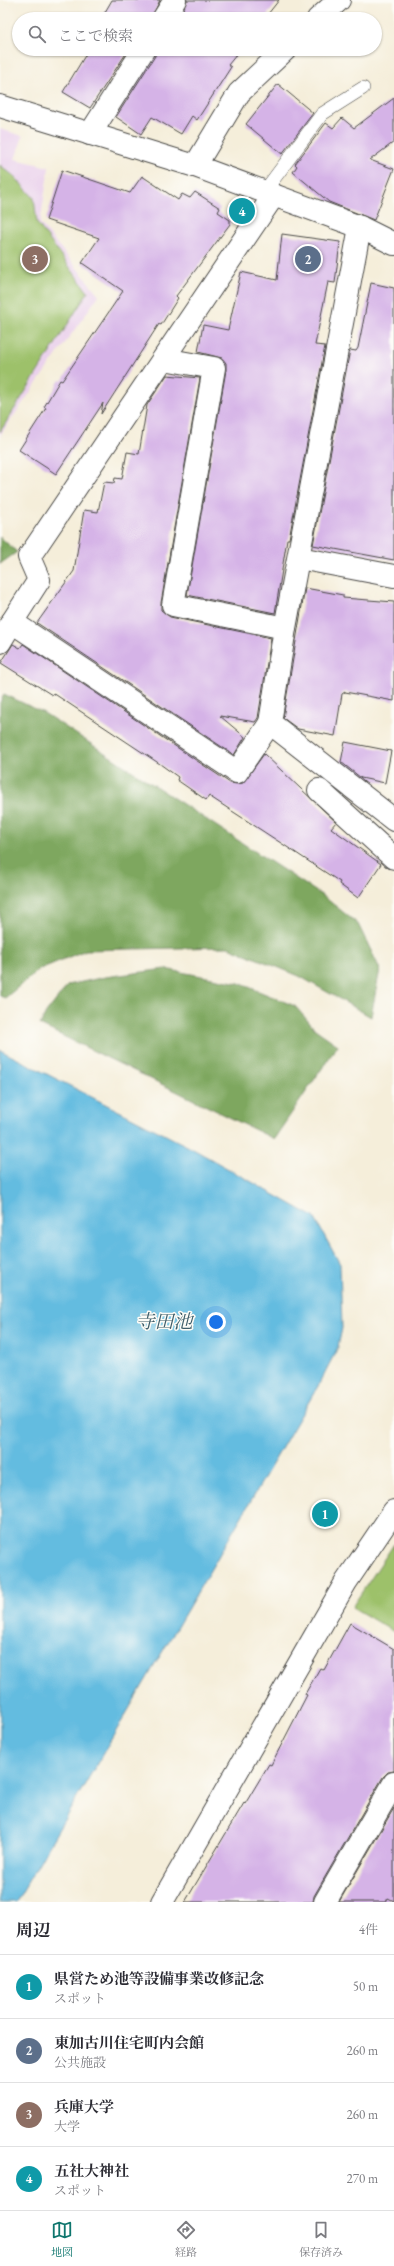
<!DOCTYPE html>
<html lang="ja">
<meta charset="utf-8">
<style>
:root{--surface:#fff;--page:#f2f2f3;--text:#2b2b33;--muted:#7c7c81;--line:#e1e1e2;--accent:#0f766e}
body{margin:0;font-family:"EB Garamond","Noto Serif JP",serif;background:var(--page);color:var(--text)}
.you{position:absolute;left:216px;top:1322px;width:14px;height:14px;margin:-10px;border:3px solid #fff;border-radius:50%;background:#1a73e8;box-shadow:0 0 0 6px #1a73e833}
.badge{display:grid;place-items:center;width:26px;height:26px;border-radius:50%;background:var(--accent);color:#fff;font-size:13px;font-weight:700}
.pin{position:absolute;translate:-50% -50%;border:2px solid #fff;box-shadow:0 1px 4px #0006}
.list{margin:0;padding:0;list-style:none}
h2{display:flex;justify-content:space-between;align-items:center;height:52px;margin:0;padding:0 16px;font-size:17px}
h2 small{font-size:13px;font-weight:400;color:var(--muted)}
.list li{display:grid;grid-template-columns:26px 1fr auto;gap:12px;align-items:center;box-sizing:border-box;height:64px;padding:0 16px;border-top:1px solid var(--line)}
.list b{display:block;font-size:15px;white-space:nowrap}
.list p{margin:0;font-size:13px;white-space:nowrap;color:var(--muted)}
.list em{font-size:13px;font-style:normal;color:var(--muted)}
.icon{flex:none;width:22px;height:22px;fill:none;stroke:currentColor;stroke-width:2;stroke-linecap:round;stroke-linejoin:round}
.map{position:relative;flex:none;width:394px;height:1902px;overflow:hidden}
.search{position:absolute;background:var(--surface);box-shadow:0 1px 3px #0004;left:12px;right:12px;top:12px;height:44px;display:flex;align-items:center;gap:10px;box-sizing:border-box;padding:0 14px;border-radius:22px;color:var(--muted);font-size:15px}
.sheet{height:308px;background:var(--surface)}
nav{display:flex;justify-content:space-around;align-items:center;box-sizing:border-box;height:56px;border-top:1px solid var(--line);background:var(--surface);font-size:11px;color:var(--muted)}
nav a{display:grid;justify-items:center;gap:2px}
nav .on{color:var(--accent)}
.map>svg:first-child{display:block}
.built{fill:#ead1ec}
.green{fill:#9dc16b;stroke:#64764b}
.forest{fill:#7ea75f;stroke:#546945}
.water{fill:#63bce0;stroke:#477486}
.building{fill:#d5b3e7}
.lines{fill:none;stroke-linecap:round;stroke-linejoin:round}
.service-casing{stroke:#494845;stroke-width:14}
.minor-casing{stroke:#494845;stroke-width:24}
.service{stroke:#fff;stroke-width:13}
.minor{stroke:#fff;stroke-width:22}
.labels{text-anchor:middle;stroke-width:3;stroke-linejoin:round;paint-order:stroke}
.water-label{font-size:19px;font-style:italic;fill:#3f5e6a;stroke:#fdfcf7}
</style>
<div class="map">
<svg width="394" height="1902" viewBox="0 0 394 1902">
<rect width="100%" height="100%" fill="#fdfcf7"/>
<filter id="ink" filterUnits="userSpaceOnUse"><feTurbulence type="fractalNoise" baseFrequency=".025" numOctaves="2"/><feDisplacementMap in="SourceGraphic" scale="8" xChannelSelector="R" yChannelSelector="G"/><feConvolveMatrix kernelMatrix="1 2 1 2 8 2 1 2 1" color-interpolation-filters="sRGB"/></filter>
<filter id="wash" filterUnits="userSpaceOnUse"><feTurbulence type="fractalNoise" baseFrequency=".012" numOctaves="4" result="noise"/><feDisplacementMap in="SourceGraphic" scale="16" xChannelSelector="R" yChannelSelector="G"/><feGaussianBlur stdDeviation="0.9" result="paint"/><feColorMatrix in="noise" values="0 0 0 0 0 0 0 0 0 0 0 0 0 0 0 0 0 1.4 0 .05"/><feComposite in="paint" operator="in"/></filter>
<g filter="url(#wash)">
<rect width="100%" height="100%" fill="#f5eeda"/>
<polygon class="built" points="0,129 23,136 15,159 49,167 40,223 99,295 1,434 0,438"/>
<g class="green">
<polygon points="0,165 15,177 34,198 37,223 88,292 0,432"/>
<polygon points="394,1544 394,1632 352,1607"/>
</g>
<g class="forest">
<polygon points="0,537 17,552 0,564"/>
<polygon points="4,694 44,713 323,896 358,924 380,969 371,1017 299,976 228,947 86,950 40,969 5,998 0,996 0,703"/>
<polygon points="165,969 239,983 295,1006 315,1029 338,1045 274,1139 40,1025 46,1013 68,985 105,977"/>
</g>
<polygon class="water" points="0,1050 193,1149 314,1217 340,1264 342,1328 338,1347 318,1386 16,1902 0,1902"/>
<g id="blocks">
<g class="building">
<polygon points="112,0 160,0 151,19 101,19"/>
<polygon points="187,0 279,0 264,19 178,19"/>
<polygon points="89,49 129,49 90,108 63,92"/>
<polygon points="156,49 241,49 228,65 231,67 197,120 192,116 181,134 152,117 141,134 116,117 155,56"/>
<polygon points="278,84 313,113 282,154 246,124"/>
<polygon points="394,98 394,142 370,160 394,169 374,220 329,202 293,172 297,166 295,164 326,123 333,128 342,118 354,128"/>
<polygon points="62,170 130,193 142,176 178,200 182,194 190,198 195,192 220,208 218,212 230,220 230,224 176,296 178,298 161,325 159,324 101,414 103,403 56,474 19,450 46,408 44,407 60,380 62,381 123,291 82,263 99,238 46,220"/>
<polygon points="282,234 340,242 335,283 328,282 315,345 325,346 289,539 287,539 275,613 187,595 226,370 226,363 222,358 198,352 203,325 228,330 241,272 277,280"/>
<polygon points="371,283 394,288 394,560 313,545 350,350 356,351 358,348"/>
<polygon points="167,375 200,378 161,603 161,610 170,617 271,638 258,718 255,722 220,716 245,737 234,755 37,623 74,571 84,510 98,512 104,482 114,483 115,478 122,479 127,452 139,454 147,405"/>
<polygon points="305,588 343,595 343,598 394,602 394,701 345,692 342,694 335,736 298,729 283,718"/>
<polygon points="13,644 20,648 23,644 230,783 237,784 243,783 264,754 336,822 331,828 381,864 358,898 339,884 340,882 284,845 209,796 206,800 177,780 178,777 160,764 53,693 52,695 1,663"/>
<polygon points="345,742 391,751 385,783 361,778 341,762"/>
<polygon points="350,1623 394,1649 394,1771 388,1772 383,1777 314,1896 313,1902 185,1902 244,1803 245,1804 269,1764 271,1765 307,1695 305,1694 320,1668 324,1670"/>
<polygon points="394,1808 394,1901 388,1898 386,1902 339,1902"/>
</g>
</g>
</g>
<g filter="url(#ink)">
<use href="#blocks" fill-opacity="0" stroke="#494845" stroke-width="1"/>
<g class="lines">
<g class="service-casing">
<polyline id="service" points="264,192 322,114 363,88"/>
</g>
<g class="minor-casing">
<g id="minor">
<polyline points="163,19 175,0"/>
<polyline points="318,19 339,0"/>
<polyline points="0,106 195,166 360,227 394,244"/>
<polyline points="90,134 144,49"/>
<polyline points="195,166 239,93 286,49"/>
<polyline points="360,227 285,628 270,723 394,820"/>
<polyline points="164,359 214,368 173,605 285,628"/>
<polyline points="299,558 394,576"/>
<polyline points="0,642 12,622"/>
<polyline points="270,723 237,772 12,622 39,580 29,557 274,195"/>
<polyline points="319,790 394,858"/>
<polyline points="162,1902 346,1582 394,1511"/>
<polyline points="325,1902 394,1783"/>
</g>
</g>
<use href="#service" class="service"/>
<use href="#minor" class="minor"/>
</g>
</g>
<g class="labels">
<g class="water-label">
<text x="164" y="1328">寺田池</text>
</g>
</g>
</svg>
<div class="you"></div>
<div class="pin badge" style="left:325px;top:1514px;background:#0f9aa8">1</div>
<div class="pin badge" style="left:308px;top:259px;background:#5c6f8a">2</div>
<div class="pin badge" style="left:35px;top:259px;background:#8d6e63">3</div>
<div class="pin badge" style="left:242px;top:211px;background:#0f9aa8">4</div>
<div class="search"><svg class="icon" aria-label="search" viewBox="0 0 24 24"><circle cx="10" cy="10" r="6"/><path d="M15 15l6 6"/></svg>ここで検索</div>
</div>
<section class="sheet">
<h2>周辺<small>4件</small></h2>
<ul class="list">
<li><span class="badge" style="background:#0f9aa8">1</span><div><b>県営ため池等設備事業改修記念</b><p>スポット</p></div><em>50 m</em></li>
<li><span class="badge" style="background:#5c6f8a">2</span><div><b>東加古川住宅町内会館</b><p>公共施設</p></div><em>260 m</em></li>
<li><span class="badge" style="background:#8d6e63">3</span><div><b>兵庫大学</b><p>大学</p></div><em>260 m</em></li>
<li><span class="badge" style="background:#0f9aa8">4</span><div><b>五社大神社</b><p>スポット</p></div><em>270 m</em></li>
</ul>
</section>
<nav>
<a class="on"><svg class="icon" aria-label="map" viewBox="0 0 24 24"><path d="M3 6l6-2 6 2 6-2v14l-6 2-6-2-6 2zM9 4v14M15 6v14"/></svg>地図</a>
<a><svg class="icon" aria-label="directions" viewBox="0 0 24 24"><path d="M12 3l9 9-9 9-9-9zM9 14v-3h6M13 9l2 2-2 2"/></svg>経路</a>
<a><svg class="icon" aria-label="saved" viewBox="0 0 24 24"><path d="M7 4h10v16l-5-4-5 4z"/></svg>保存済み</a>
</nav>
